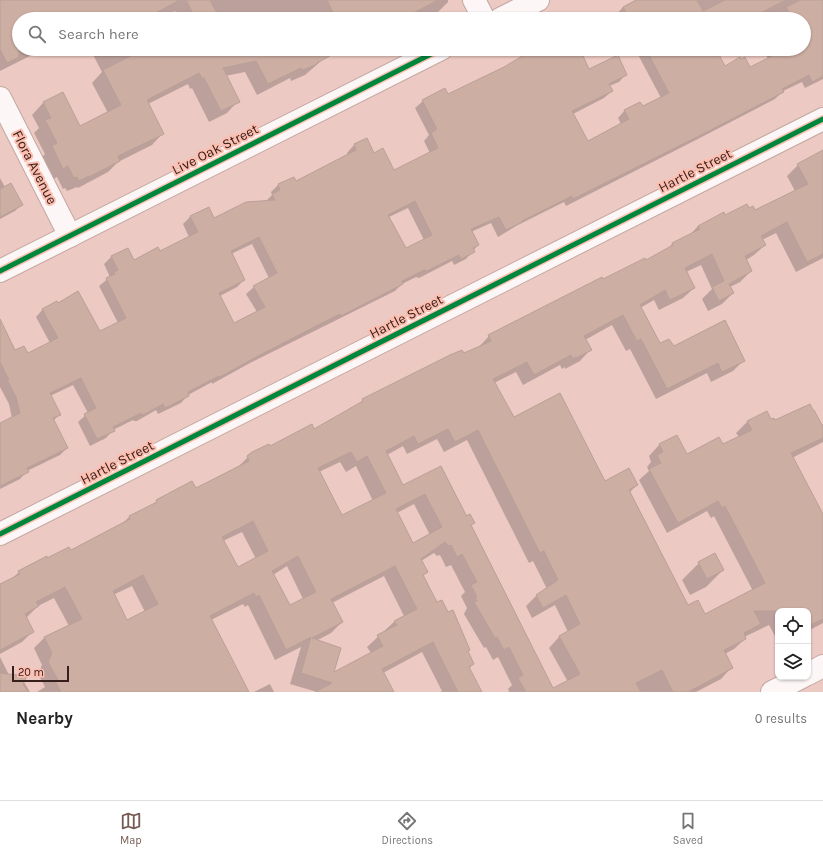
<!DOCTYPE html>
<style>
:root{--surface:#fff;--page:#f6f6f6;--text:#222;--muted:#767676;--line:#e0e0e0;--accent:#765b55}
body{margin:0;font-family:Karla,sans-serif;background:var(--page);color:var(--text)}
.controls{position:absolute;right:12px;bottom:12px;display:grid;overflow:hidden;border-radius:8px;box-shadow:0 1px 3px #0004}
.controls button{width:36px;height:36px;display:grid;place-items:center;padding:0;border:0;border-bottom:1px solid var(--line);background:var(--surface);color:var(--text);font:20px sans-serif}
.scale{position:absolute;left:12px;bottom:10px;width:57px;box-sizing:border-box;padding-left:4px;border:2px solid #37201b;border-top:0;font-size:11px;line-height:14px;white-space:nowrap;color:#37201b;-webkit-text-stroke:3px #fdbeb0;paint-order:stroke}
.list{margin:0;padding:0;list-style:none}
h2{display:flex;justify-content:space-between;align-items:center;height:52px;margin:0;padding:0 16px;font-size:17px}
h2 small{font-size:13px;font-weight:400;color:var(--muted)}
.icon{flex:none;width:22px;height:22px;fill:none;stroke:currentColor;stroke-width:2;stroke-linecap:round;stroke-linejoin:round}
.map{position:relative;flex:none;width:823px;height:692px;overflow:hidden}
.search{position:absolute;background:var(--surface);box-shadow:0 1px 3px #0004;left:12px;right:12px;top:12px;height:44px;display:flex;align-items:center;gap:10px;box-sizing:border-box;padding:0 14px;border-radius:22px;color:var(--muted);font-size:15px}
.sheet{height:108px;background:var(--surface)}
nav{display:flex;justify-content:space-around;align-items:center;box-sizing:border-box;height:56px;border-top:1px solid var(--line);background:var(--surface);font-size:11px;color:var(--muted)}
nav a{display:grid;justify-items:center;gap:2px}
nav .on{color:var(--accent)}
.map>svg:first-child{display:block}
.shadow{fill:#0003;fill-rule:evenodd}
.building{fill:#cdaea2;stroke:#b9a098;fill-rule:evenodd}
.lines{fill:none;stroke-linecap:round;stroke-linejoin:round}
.minor-casing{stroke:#c3a8a2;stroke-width:24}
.minor{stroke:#fcf7f6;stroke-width:22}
.cycleway-casing{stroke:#fdbeb0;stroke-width:8}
.cycleway{stroke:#00873e;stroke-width:5}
.labels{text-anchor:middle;stroke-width:4;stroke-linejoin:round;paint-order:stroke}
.street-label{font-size:14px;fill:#37201b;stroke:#fdbeb0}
</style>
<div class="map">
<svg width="823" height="692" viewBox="0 0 823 692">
<rect width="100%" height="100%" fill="#ecc9c2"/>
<g class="shadow">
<polygon points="0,0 448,0 448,2 436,14 426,19 417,19 416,17 411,19 179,19 175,11 158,19 19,19 19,49 44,49 0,71"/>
<path d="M635,0h188v79l-18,9 -3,-6 -19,9 -8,8 -81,42 -128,65 -2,-4 -48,24 -18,11 -7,-14 -20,9 7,13 -12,14 -12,6 -2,-4 -33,17 -3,-1 -14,7 -7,7 -145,72 -38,21v-2l-24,13 -7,8 -23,11 -2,-4 -19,11h-3l-1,-1 -20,10 -7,8 -16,8 -12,-24 10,-9 -15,-28 -23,11 9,19 -6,6 14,27 -7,7 -33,16 -7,8 -20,10v-65l12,-6 -3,-14 -9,-17v-66l15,31 12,2 23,-11 -14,-26 7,-8 56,24 19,-10 -19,-37 11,-9 -6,-13 7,-7 17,-8 6,12 26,-9 29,-15 -6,-13 7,-7 18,-9 6,12 51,-18 7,-7 -1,-3 7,-7 15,-7 2,4 53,-27 -1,-2 7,-8 12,-6 8,16 20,16 36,-18 -6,-12 5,-6 -14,-27 8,-7 24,-6 58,-27 31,-19h42l11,21 37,4 -7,8 -10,4 3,5 -8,7 -31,16 14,28 34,-18 -3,-6 7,-8 17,-2 19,-10 -26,-49h80l9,18 26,2 18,-10 -5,-10h41v-30h-185l-3,-4 7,-8 13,-6zM408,208l16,32 -18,9 -17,-32zM252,244l17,34 -15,9 -8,7 11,18 -23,12 -14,-28 17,-9 7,-7 -13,-26z"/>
<polygon points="90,49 335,49 305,75 291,81 290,78 257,95 245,72 225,76 238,101 227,113 209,122 192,88 190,89 188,84 148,104 163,133 152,145 118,162 108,172 78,188 77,187 67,191 65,188 63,189 57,177 52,180 41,158 45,154 34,133 39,128 32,115 43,103 63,94 79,127 108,113 92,83 102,72"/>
<path d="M823,151v107l-27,14 -20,-39 -14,7 3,5 -11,10 -8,5 5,11 -11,11 -10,5 3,6 -11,11 -14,7 -6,-12 10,-10 -11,-24 -15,7 8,16 -11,10 -24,12 -5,-10 -14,8 20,36 84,16 -11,11 -22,11 -4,-9 -51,26 -26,-50 -4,2 -14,-26 -27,15 5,10 -10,11 -15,8v-2l-3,2 -2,-4 -37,20 -7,-13 -22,11 19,35 91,64 33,3 -8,8 59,113 17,9 48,-24 -39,-75 -3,2 -4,-7 -40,22 -28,-53 10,-9 -2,-4 4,-5 -2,-6 10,-11 17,-9 10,19 36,-10 17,-8 -3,-4 11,-11 19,-10 5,9 4,1 46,3 2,-1v18l-31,16 31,60v105l-15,8v-20h-30v31l-9,-17 -25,12 1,2 -11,10 -9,5 6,14 -10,11 -25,13h-187l-1,-3 4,-4 -14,-28 -5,3 -7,-13 -2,1 -20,-34 3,-6 -6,-12 4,-4 -14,-27 -5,2 -6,-12 -3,1 -3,-3 -13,8 6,11 -5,4 14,27 31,49 6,12 -4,5 12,23h-41l2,-1 -20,-39 -39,21 10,19h-76l-27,-8 11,-37 -26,13 -27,-55 -3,2 -2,-3 -32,16 36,72h-210l8,-5 -7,-13 4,-9 -8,-17 11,-11 24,-11 -15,-28 -16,8 -12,12 7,13 -11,11 -22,12v-64l19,-18 51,-21 51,-26 9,-9 23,-11 4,-4 38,-12 42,-21 11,-11 66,-27 41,-23 8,-7 115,-52 11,-12 156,-75 22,-11 5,-6 17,-8 9,-10 51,-17 5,2 41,-20 -8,-15 11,-11zM437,439l7,13 23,-12 62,123 4,-2 14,28 -11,7 -10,10 6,12 23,-13 13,27 -9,5 -10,11 19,34 -15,8 -112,-223 -39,19 -15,-31 16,-9 4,8zM340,462l6,10 10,-6 17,35 -31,15 -23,-44zM414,504l16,31 -17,9 -16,-31zM242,532l14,27 -19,9 -14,-27zM287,566l16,33 -14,8 -16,-32zM384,576l20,40 -9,5 -28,26 4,6 -39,21 -16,-33 15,-8 11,-11 -10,-19zM132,586l13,26 -18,9 -14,-26z"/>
<polygon points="0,178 5,187 21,205 15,211 0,219"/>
<polygon points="699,563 723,570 706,587 690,595 682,580"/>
<polygon points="0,657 9,675 21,677 30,692 0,692"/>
<polygon points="270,684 274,692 254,692"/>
</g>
<g class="building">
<polygon points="0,0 180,0 144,19 19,19 19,57 7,63 0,49"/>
<polygon points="186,0 210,0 220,19 196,19"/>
<polygon points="327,0 438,0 402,19 336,19"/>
<polygon points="636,0 697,0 703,11 725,0 786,0 748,19 630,19 623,7"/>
<path d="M800,0h23v76l-11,6 -3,-7 -27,14 2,3 -81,42 -130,65 -1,-3 -50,25v1l-16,8 -7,-13 -28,12 8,16 -6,3 2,4 -14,7 -2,-4 -32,16 -3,-1 -22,11 1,3 -62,32 -1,-2 -14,7 -68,35 -38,21 -1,-1 -31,16 1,4 -24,12 -2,-4 -18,10 -4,1v-2l-28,14 2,4 -18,8 -13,-25 12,-6 -15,-30 -31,15 11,22 -8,3 15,30 -41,20 2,4 -29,14v-63l20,-10 -4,-16 -9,-17h2l-9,-18v-43l15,31 9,-4 4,7 30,-15 -16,-29 15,-8 1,2 20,-12 22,40 26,-13 -20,-40 9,-4 -1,-2 4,-2 -7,-14 17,-8 6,12 24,-13 2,4 38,-19 -8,-16 19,-9 5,11 32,-16 29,-2 -3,-6 8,-4 -2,-6 16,-7 2,4 60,-31 -2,-6 13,-6 7,15 9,-5 11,22 44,-22 -7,-15 6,-4 -15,-29 23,-12 3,6 56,-27 30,-18h46l9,20 29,-14 9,20 -18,9 4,7 -41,20 16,30 41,-22 -5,-9 16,-8 3,4 26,-13 -23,-44h70l9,17 15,-9 1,2 4,-2 5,10 26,-13 -2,-5h30v-30h-11l-7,-12zM415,201l17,34 -26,13 -18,-33zM259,237l18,36 -24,13 12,21 -31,16 -15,-30 26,-13 -14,-29z"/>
<polygon points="144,49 342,49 317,63 317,64 303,70 301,68 268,84 256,61 223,68 240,102 221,111 204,78 202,78 199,73 147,100 164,134 118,156 120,161 89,177 89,176 79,181 77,177 74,178 68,166 63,169 52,146 57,143 45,120 51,118 43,102 63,92 80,126 121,105 103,70"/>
<path d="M823,150v104l-16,8 -20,-40 -26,14 5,9 -21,11 7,15 -23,13 5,9 -15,8 -7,-14 12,-6 -12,-27 -27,14 10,20 -25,12 -5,-10 -25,15 20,38 9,-4 5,7 51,-26 20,41 -23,11 -4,-9 -51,26 -26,-50 -4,2 -14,-26 -39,21 8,14 -16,8v-1l-3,2 -2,-4 -37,20 -7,-13 -34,17 21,38 46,-24 45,88 24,-13 9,17 -9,5 59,115 10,-5 7,14 60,-31 -40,-77 -3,2 -4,-7 -40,22 -29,-54 12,-6 -4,-8 6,-3 -4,-8 18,-9 10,19 32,-17 4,7 29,-14 -5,-9 20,-10 4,8 3,-1 1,2 35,-16 3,6h1l9,17v11l-32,15 32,61v105l-15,7v-15h-54l7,13 -17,9 2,6 -22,11 9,18 -45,24h-15l-11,-22 -26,13 5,9h-115l-8,-14 5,-3 -14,-28 -5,3 -7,-13 -2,1 -21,-36 3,-1 -2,-3 2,-1 -6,-12 6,-3 -15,-28 -5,3 -6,-12 -2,1 -4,-4 -24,17 7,13 -5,3 14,27 5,-2 6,12 5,-2 17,40 -2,1 6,13 -5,3 13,25h-24l-25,-50 -51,27 12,23h-79l17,-9 -31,-10 10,-36 -25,13 -27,-55 -3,2 -2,-4 -44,23 39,76h-188l-6,-11 3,-1 -10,-18 4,-9 -8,-16 38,-18 -17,-32 -29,15 3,4 -14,8 9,18 -34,18v-66l20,-10 -2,-3 29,-15v2l22,-11 2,3 59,-31 -1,-3 28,-14 -1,-2 36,-19 4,7 53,-27 -2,-5 5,-4 17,-8 1,2 42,-22 2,5 49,-28 -1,-2 88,-44 12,-5 2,3 27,-12 -3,-6 114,-58 1,2 42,-21 1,2 27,-15 -1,-2 28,-14 -2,-3 26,-14 1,3 22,-11 2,4 4,-2 2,4 53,-26 -11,-20zM448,429l7,13 23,-12 62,123 4,-2 14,29 -22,15 7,13 23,-13 14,29 -21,12 21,38 -27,14 -82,-163 4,-2 -5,-9 -4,2v-1l-25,-49 -38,19 -17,-34 28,-15 4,8zM351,452l6,10 10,-6 19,37 -44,22 -24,-47zM425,494l17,33 -29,16 -17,-34zM253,521l15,30 -30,16 -16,-30zM298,556l18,36 -26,13 -18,-34zM395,566l22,43 -23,12 3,4 -20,10 6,11 -49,26 7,-24 -29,-10 31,-16 -12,-23zM143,575l15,29 -31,16 -14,-29z"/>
<polygon points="11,183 23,205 0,217 0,189"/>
<polygon points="715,553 724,570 707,579 698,562"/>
<polygon points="0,673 27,676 23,684 28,692 0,692"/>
</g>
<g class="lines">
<g class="minor-casing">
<g id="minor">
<polyline points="474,0 484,19"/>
<polyline points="500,19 538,0"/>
<polyline points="0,98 70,236"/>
<polyline points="0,271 441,49"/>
<polyline points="0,534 823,119"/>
<polyline points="808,674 823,666"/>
<polyline points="772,692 802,677"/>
</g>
</g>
<use href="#minor" class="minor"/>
<g class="cycleway-casing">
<g id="cycleway">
<polyline points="0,271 441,49"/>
<polyline points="0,534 823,119"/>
</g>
</g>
<use href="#cycleway" class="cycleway"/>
</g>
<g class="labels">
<g class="street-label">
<text transform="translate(215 149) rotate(-27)" y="5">Live Oak Street</text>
<text transform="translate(35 167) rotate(63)" y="5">Flora Avenue</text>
<text transform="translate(695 170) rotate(-27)" y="5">Hartle Street</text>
<text transform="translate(406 316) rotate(-27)" y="5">Hartle Street</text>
<text transform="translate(117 462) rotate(-27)" y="5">Hartle Street</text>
</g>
</g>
</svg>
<div class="controls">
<button><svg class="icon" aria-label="locate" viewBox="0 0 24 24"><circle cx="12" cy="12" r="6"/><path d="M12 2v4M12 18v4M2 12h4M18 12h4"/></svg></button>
<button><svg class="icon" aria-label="layers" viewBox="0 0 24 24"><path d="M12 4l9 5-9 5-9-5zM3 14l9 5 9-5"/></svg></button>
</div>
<div class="scale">20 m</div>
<div class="search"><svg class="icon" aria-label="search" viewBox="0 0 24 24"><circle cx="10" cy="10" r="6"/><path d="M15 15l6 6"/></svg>Search here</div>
</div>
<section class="sheet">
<h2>Nearby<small>0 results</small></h2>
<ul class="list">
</ul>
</section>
<nav>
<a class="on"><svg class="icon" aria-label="map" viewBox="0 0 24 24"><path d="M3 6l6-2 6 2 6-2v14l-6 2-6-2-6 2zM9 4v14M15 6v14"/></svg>Map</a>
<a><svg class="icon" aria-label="directions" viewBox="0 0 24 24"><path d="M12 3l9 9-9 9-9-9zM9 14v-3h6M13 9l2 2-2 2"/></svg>Directions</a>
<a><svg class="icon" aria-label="saved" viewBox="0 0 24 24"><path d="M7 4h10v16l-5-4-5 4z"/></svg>Saved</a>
</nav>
